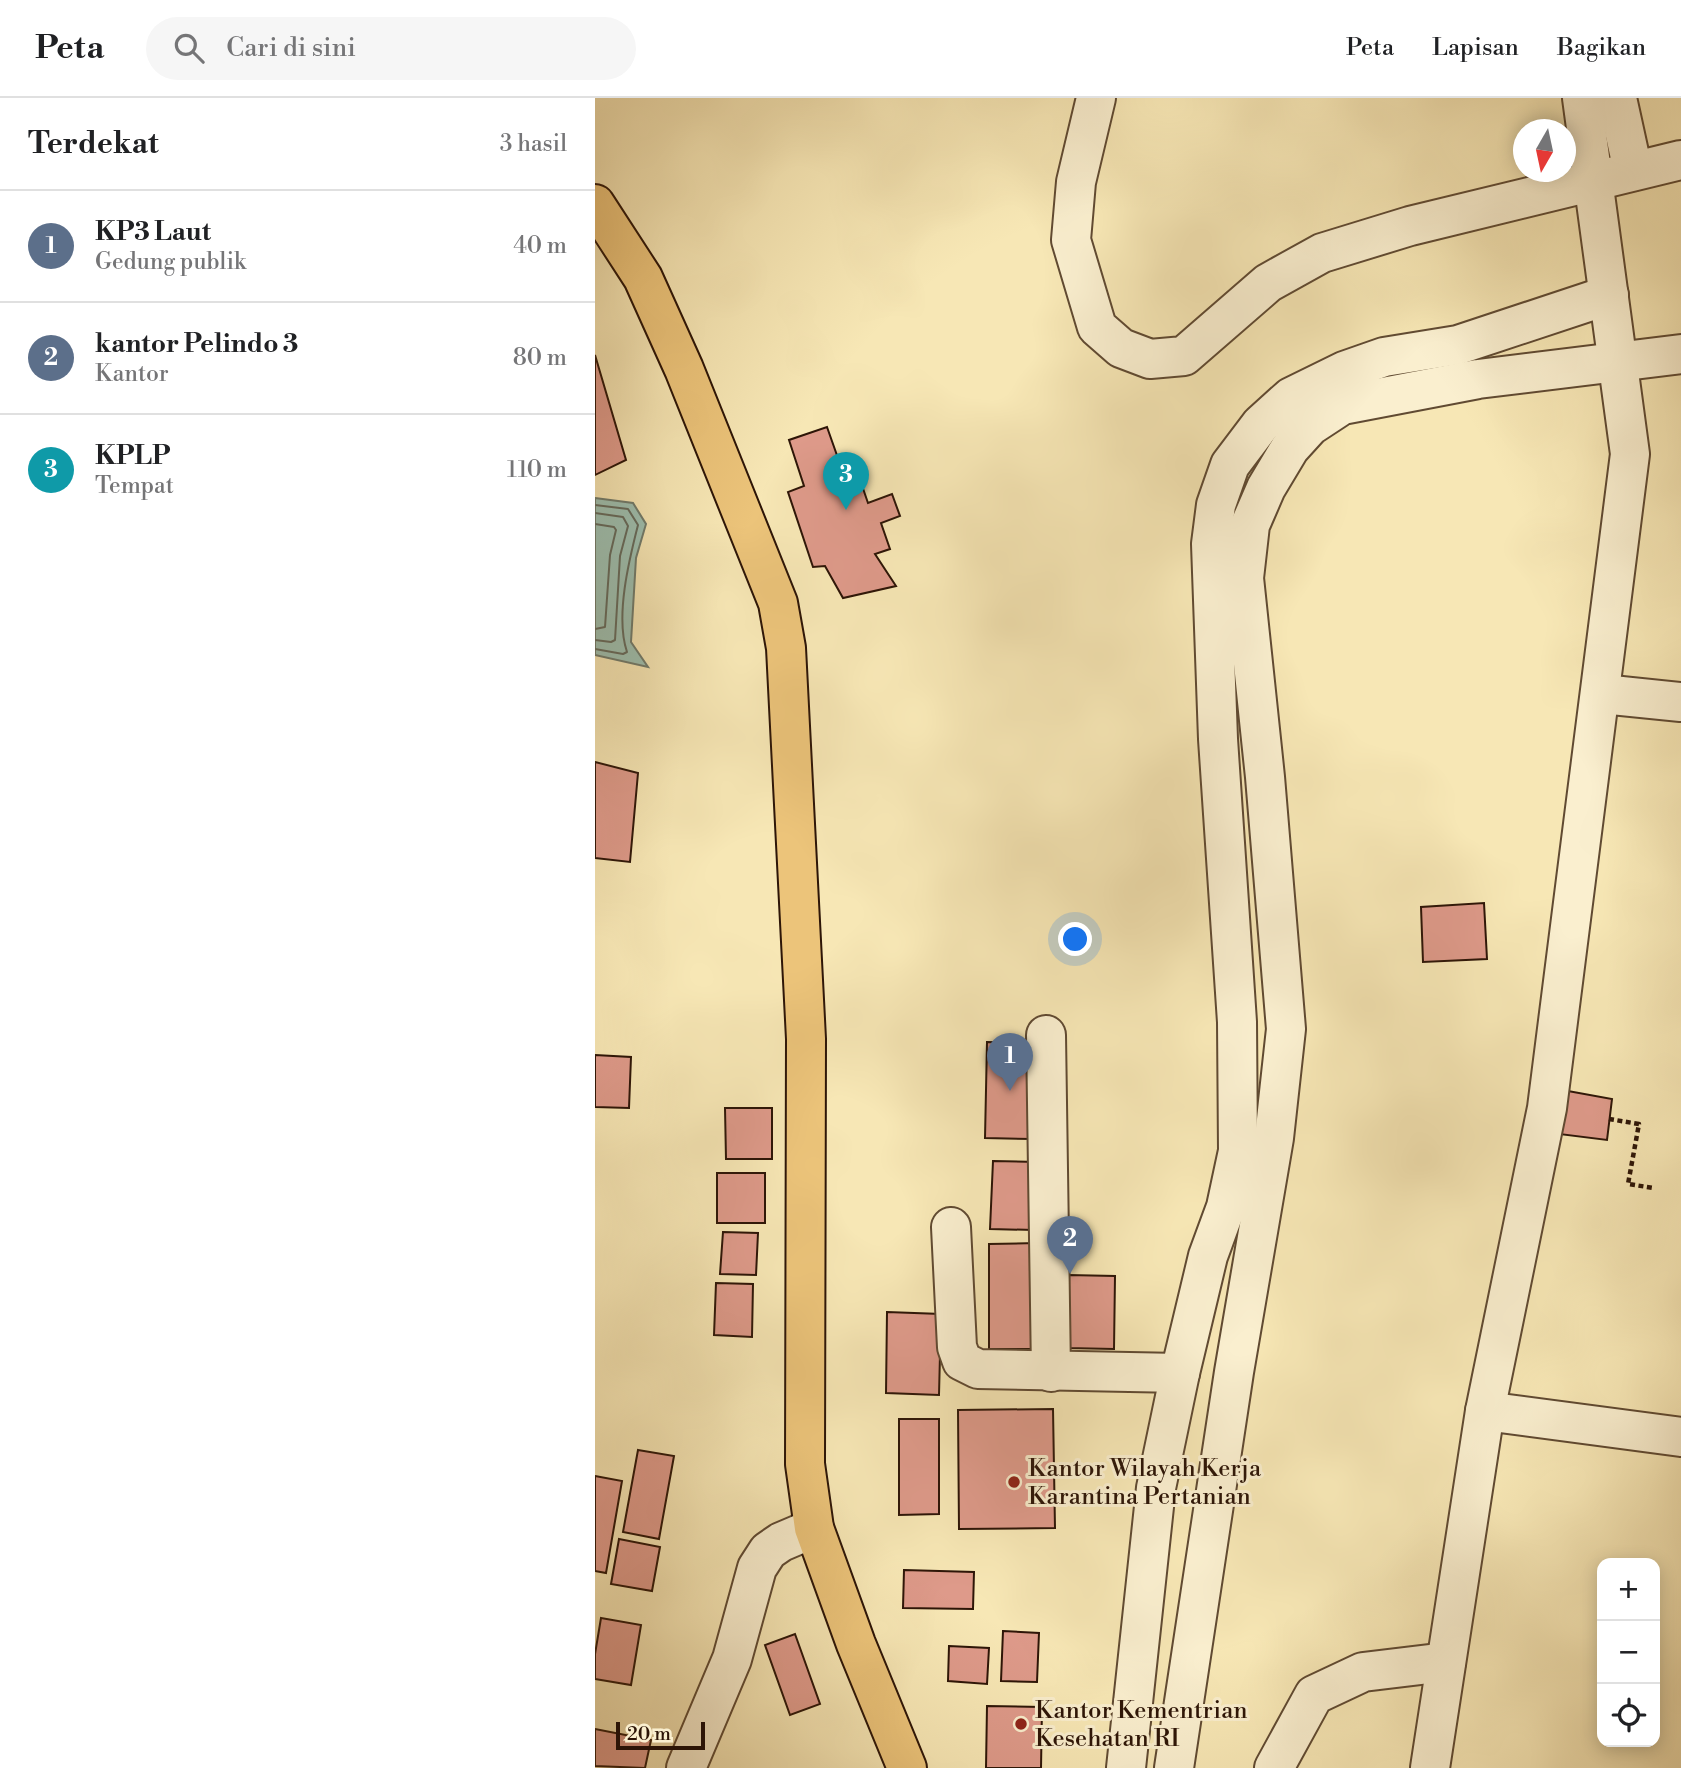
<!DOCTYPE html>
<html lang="id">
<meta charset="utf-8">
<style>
:root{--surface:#fff;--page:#f6f6f6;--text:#202124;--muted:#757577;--line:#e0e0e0;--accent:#1a73e8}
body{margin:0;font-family:"Libre Bodoni",serif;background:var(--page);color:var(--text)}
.controls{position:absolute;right:21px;bottom:21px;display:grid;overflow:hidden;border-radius:14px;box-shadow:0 4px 18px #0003}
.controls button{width:63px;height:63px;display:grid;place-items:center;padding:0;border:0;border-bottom:2px solid var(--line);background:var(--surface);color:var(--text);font:35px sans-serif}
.compass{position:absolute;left:918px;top:21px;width:63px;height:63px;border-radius:50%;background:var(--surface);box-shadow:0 4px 18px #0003;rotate:189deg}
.scale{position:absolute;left:21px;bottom:18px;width:89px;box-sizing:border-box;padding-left:7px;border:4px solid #2d1507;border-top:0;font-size:19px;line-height:24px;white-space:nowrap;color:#2d1507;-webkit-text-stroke:5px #faefcf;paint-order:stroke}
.you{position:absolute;left:481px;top:842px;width:24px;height:24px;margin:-18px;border:5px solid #fff;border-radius:50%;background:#1a73e8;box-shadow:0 0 0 10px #1a73e833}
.badge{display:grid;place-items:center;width:46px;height:46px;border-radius:50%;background:var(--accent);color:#fff;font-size:23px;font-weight:700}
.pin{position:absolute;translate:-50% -58px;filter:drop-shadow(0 2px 4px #0008)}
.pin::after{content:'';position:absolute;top:37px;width:24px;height:21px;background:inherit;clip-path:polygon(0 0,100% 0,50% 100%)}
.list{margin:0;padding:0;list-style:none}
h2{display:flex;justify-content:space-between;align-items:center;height:91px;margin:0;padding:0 28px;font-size:30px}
h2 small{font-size:23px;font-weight:400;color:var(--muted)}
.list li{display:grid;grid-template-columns:46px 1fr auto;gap:21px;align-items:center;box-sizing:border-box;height:112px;padding:0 28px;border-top:2px solid var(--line)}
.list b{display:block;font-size:26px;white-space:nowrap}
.list p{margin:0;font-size:23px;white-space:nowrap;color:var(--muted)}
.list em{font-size:23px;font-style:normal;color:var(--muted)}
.icon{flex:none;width:38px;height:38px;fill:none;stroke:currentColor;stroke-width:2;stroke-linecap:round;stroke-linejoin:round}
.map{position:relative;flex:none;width:1086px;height:1670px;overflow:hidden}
header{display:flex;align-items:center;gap:42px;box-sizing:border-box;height:98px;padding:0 35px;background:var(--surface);border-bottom:2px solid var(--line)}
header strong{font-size:33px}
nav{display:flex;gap:38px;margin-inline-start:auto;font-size:24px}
.search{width:490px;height:63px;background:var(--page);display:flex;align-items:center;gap:18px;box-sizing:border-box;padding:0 24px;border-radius:38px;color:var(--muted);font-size:26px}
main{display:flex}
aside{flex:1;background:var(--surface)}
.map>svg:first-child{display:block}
.water{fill:#9dbfb0;stroke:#707b6c;stroke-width:2}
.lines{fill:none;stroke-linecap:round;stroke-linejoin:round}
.shore{stroke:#656a5c;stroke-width:2}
.building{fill:#de9a8a;stroke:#2d1507;stroke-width:2}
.minor-casing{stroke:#604a32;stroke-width:42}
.highway-casing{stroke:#2d1507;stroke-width:42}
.path{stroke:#2d1507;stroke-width:4.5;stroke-dasharray:5 3.5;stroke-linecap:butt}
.minor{stroke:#faefcf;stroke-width:38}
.highway{stroke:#ecc47a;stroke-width:38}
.poi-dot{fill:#8f2418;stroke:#faefcf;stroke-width:2.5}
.labels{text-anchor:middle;stroke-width:6;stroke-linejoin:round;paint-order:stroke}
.poi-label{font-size:24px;fill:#2d1507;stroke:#faefcf;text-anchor:start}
</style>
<header>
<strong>Peta</strong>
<div class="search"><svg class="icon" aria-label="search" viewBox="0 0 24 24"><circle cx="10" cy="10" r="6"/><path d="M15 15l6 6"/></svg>Cari di sini</div>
<nav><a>Peta</a><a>Lapisan</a><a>Bagikan</a></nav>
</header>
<main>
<aside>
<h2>Terdekat<small>3 hasil</small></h2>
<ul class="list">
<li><span class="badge" style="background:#5c6f8a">1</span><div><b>KP3 Laut</b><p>Gedung publik</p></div><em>40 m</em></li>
<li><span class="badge" style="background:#5c6f8a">2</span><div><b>kantor Pelindo 3</b><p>Kantor</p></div><em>80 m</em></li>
<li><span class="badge" style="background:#0f9aa8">3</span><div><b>KPLP</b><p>Tempat</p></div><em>110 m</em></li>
</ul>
</aside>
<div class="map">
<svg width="1086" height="1670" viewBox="0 0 1086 1670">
<rect width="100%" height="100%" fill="#f7e7b5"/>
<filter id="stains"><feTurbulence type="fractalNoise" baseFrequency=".00286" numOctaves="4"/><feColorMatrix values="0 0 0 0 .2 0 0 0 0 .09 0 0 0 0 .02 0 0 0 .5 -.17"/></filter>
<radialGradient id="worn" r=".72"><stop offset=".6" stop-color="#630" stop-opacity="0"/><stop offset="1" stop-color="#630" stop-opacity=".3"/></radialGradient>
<polygon class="water" points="0,400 38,405 51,426 41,460 36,544 53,569 0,557"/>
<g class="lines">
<g class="shore">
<path d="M0,407l33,4 10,16c-9,35 -23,92 -11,127l-4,2 -28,-5"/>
<polyline points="0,415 28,419 33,428 25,458 20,542 16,544 0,542"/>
<polyline points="0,426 19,429 21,432 15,457 10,529 0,531"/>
</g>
</g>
<g class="building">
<polygon points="0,257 31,362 0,377"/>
<polygon points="232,329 250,380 263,376 273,405 297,396 305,418 286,425 295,451 280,456 301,488 248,500 230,468 218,469 193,394 209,388 194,342"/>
<polygon points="0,664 43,675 35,764 0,760"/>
<polygon points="889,805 892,861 828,864 826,809"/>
<polygon points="392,944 439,945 437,1041 390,1040"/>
<polygon points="0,957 36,959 34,1010 0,1009"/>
<polygon points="962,991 1017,1001 1012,1042 956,1035"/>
<polygon points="130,1010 177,1010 177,1061 131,1061"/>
<polygon points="398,1063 442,1064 439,1132 395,1131"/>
<rect x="122" y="1075" width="48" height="50"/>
<polygon points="128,1134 163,1135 161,1177 125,1176"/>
<polygon points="442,1145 442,1251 394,1251 394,1146"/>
<polygon points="473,1177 520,1178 519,1251 472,1250"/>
<polygon points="121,1185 158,1186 157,1239 119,1237"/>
<polygon points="292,1214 346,1216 344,1297 291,1295"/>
<polygon points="458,1311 460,1430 364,1431 363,1312"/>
<polygon points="304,1321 344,1321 344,1416 304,1417"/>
<polygon points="43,1352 79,1358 64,1441 28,1434"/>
<polygon points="0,1378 27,1383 11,1475 0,1473"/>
<polygon points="24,1441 65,1449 57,1493 16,1486"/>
<polygon points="309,1472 379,1474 378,1511 308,1510"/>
<polygon points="6,1520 46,1527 36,1587 0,1581 0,1556"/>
<polygon points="408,1533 444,1535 442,1584 406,1583"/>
<polygon points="200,1536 225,1606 195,1617 170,1547"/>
<polygon points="354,1548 394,1550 392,1586 353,1583"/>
<polygon points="392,1608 447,1609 446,1670 391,1670"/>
<polygon points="0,1631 56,1642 50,1670 0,1668"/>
</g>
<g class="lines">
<g class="minor-casing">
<g id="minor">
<polyline points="501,0 481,84 476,142 502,229 526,250 555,261 589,258 673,185 727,155 815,128 1086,62"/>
<polyline points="1022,0 1038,73"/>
<polyline points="1007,596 1086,604"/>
<polyline points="451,937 456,1274"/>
<polyline points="356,1129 362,1249 367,1263 383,1271 585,1275"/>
<polyline points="890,1313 1086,1339"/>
<polyline points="91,1670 137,1561 162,1470 173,1453 186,1444 219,1430"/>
<polyline points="531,1670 561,1390 585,1275 613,1158 631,1109 643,1053 642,924 623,641 616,446 621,407 635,367 666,326 696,299 749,273 789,259 863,247 1014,197"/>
<polyline points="579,1670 639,1274 679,1040 691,931 670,679 649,480 655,427 671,390 695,350 715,328 747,307 883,281 1086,256"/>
<polyline points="679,1670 719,1597 768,1574 851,1564"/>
<polyline points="835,1670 890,1313 952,1010 1035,356 987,0"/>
</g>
</g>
<g class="highway-casing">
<polyline id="highway" points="0,106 48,180 89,271 183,505 191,550 211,941 210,1366 219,1430 261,1546 312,1670"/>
</g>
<polyline class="path" points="1014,1021 1044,1026 1033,1086 1059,1090"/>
<use href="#minor" class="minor"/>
<use href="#highway" class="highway"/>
</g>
<g class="poi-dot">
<circle cx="419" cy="1384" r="7"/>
<circle cx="426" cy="1626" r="7"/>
</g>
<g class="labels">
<g class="poi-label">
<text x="433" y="1378">Kantor Wilayah Kerja<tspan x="433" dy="28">Karantina Pertanian</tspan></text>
<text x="440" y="1620">Kantor Kementrian<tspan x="440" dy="28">Kesehatan RI</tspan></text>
</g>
</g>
<rect width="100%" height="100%" filter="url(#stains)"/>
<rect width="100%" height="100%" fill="url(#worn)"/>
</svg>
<div class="controls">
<button>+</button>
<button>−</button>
<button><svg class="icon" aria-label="locate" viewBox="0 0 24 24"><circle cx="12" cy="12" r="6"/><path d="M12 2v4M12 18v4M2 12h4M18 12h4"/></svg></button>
</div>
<svg class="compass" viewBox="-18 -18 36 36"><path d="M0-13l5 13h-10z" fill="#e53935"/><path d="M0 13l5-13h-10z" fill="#757577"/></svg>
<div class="scale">20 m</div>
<div class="you"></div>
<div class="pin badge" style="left:415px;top:993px;background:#5c6f8a">1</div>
<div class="pin badge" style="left:475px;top:1176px;background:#5c6f8a">2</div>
<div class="pin badge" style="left:251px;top:412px;background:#0f9aa8">3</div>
</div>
</main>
